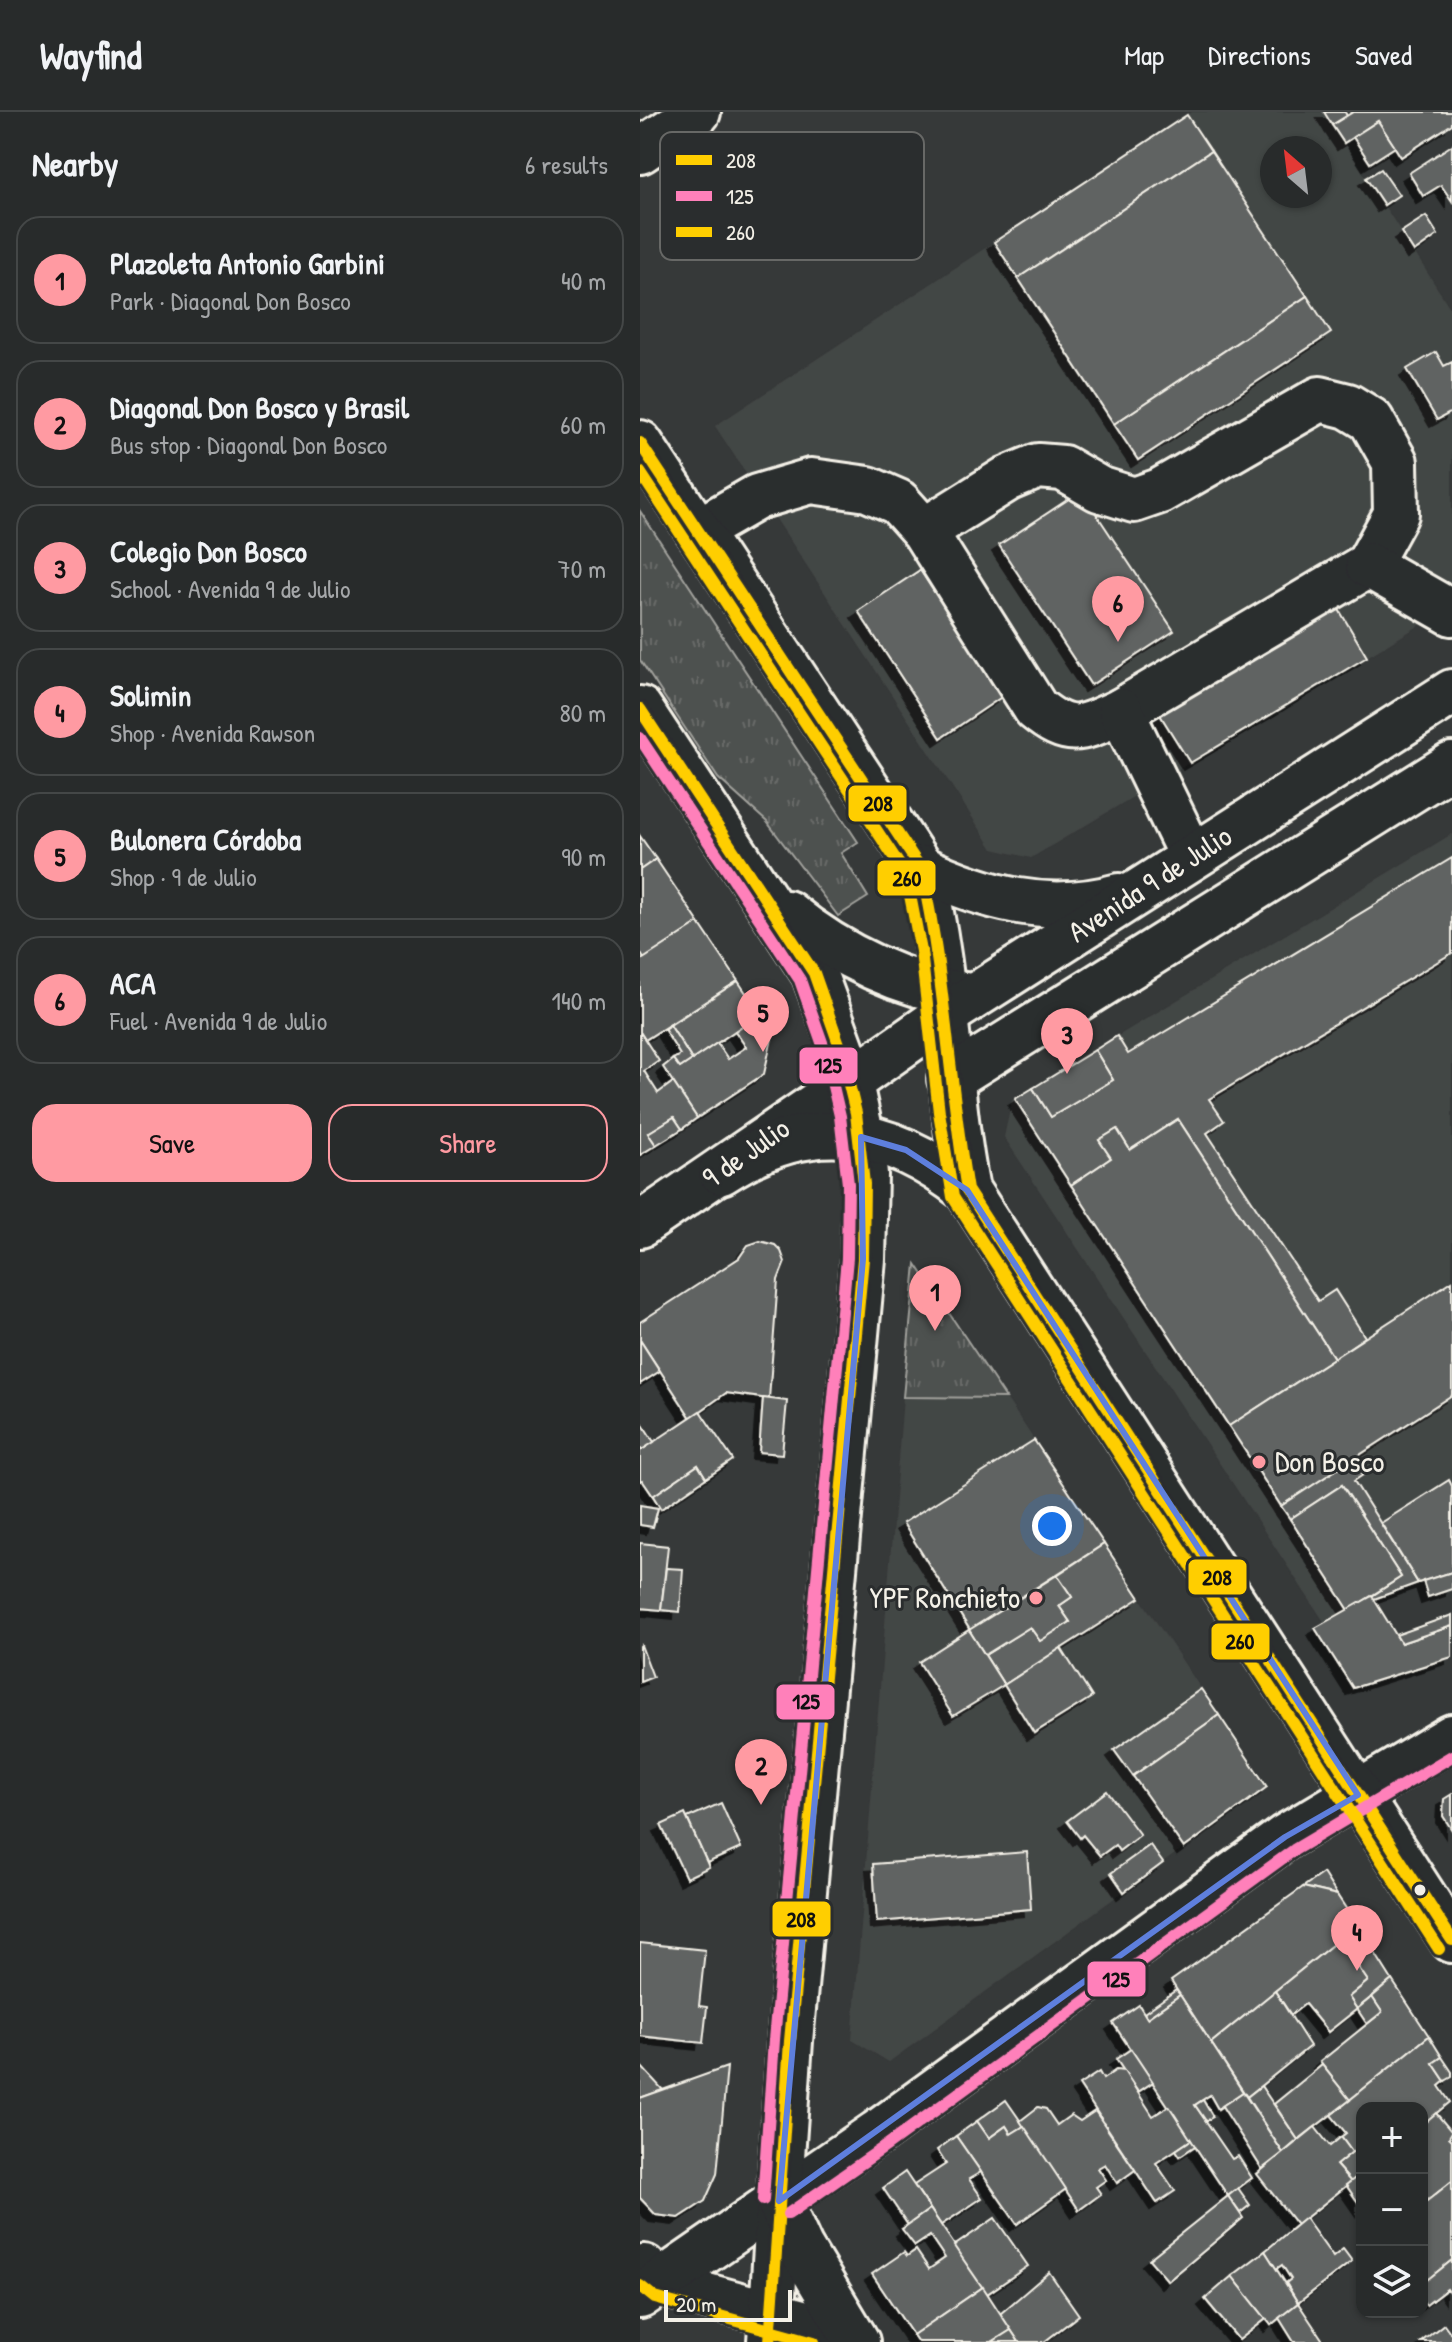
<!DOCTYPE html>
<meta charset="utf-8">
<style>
:root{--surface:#282b2b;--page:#343737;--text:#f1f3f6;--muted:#a5a7a9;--line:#444747;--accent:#ff9aa2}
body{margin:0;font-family:"Patrick Hand",sans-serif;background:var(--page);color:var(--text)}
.controls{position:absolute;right:24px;bottom:24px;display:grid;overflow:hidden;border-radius:16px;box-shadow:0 2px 6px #0004}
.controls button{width:72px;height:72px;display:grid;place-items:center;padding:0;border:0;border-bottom:2px solid var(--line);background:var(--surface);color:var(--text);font:40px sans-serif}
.compass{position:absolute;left:620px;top:24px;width:72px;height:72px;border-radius:50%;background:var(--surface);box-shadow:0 2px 6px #0004;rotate:332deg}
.scale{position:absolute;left:24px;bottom:20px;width:128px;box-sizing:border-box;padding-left:8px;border:4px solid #f4f1e8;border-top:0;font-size:22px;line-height:28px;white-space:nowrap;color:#f4f1e8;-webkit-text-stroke:6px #2a2d2e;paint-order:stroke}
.you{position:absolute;left:412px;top:1414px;width:28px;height:28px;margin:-20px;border:6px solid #fff;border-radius:50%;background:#1a73e8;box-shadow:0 0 0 12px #1a73e833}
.badge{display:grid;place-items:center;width:52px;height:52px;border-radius:50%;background:var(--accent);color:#111;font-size:26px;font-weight:700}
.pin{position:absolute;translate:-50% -66px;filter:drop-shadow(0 2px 4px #0008)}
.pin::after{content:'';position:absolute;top:42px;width:28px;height:24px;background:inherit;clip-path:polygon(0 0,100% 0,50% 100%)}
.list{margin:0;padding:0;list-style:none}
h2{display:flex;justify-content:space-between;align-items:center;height:104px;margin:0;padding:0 32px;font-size:34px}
h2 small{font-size:26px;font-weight:400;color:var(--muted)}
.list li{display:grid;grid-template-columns:52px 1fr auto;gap:24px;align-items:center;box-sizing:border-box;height:128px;margin:0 16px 16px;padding:0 16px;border:2px solid var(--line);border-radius:24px}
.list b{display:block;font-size:30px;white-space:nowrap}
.list p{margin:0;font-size:26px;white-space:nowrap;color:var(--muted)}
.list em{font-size:26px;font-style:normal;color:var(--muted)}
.actions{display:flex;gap:16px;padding:24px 32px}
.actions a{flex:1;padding:18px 0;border:2px solid var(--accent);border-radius:24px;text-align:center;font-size:28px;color:var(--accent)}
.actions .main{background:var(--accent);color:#111}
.icon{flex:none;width:44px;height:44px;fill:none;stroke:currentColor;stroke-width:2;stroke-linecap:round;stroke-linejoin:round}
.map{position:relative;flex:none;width:812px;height:2230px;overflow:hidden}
header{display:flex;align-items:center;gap:48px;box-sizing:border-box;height:112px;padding:0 40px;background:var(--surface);border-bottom:2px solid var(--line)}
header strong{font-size:38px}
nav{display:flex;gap:44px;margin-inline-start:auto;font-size:28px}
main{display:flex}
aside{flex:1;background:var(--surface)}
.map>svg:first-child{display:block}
.built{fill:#434645;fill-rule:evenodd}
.park{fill:url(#park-tufts);stroke:#a1a19c;stroke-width:2}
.building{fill:#616362;stroke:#f4f1e8;stroke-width:2;filter:url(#shadow)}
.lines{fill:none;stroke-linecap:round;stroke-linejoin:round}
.minor-casing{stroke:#f4f1e8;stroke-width:50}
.major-casing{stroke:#f4f1e8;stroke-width:50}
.minor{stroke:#2a2d2e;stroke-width:44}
.major{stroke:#2a2d2e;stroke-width:44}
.bus-1-casing{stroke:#2a2d2e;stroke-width:18}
.bus-2-casing{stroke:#2a2d2e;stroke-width:18}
.bus-3-casing{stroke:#2a2d2e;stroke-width:18}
.bus-1{stroke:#ffce00;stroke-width:12}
.bus-2{stroke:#ff80ba;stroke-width:12}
.bus-3{stroke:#ffce00;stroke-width:12}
.marked{fill:none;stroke:#5e7fdd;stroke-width:6;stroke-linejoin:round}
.poi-dot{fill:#ff9aa2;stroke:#2a2d2e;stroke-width:3}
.bus-dot{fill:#f4f1e8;stroke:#2a2d2e;stroke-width:3}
.labels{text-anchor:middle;stroke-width:6;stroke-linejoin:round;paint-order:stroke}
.street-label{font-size:30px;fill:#f4f1e8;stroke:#2a2d2e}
.poi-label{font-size:30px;fill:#f4f1e8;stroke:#2a2d2e;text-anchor:start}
.key{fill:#2a2d2e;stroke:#676866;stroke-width:2}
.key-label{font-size:22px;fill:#f4f1e8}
.line-badge{stroke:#2a2d2e;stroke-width:3}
.pale-badge-label{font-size:22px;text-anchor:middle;font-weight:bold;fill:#111}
</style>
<header>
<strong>Wayfind</strong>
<nav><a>Map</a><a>Directions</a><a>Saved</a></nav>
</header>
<main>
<aside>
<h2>Nearby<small>6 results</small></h2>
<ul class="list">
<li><span class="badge">1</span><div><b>Plazoleta Antonio Garbini</b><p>Park · Diagonal Don Bosco</p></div><em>40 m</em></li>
<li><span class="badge">2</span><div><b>Diagonal Don Bosco y Brasil</b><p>Bus stop · Diagonal Don Bosco</p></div><em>60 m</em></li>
<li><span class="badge">3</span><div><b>Colegio Don Bosco</b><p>School · Avenida 9 de Julio</p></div><em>70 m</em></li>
<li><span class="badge">4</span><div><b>Solimin</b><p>Shop · Avenida Rawson</p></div><em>80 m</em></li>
<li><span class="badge">5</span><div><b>Bulonera Córdoba</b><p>Shop · 9 de Julio</p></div><em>90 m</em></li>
<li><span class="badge">6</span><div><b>ACA</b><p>Fuel · Avenida 9 de Julio</p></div><em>140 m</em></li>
</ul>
<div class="actions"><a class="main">Save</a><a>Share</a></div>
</aside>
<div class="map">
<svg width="812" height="2230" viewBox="0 0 812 2230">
<defs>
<pattern id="park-tufts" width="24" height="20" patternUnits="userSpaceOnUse" patternTransform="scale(2)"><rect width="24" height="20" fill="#4e514f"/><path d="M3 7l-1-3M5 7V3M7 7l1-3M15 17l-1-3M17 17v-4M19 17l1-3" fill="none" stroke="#686a68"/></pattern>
<filter id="shadow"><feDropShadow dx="-7" dy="7" stdDeviation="0" flood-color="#0009"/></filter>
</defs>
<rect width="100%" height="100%" fill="#363939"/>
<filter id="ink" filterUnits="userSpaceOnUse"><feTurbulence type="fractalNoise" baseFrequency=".0125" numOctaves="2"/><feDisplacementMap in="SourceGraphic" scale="16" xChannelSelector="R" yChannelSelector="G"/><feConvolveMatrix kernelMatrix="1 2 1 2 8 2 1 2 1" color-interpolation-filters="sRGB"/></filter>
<g filter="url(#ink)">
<g class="built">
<path d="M552,0h132l128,199v295l-421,252 -38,-9 -278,-423zM632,36h48v48h-48z"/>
<polygon points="812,722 812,1460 734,1487 732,1484 685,1511 364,1025 372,988"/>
<polygon points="263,1285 366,1286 627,1675 249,1950 212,1928"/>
</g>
<g class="park">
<polygon points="0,399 218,730 201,741 228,785 198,804 127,710 78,666 0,548"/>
<polygon points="276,1152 366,1286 263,1285"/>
</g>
<g class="building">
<polygon points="684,0 705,0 707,4 692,13"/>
<polygon points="713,0 812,0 812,12 761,45 738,9 704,31 692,13"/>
<polygon points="547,3 571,39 378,166 354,130"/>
<polygon points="738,9 755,35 730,51 713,25"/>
<polygon points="812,33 812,89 801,73 783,84 769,61"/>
<polygon points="571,39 667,184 474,312 378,166"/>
<polygon points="741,57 759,83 744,93 726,66"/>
<polygon points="786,104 798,123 774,140 761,120"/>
<polygon points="667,184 691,221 498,348 474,312"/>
<polygon points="796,240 804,254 812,250 812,300 797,308 767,257"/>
<polygon points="441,379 534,519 451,573 359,433"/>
<polygon points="280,458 363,584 301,626 218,499"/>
<polygon points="691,484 727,545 550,651 514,593"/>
<polygon points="0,724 16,747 0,758"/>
<polygon points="812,746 812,841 569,987 584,1009 567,1021 678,1189 695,1178 725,1225 694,1246 538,1007 490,1038 477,1017 459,1028 471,1046 431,1073 375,987 393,976 411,1005 473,968 455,938 477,924 488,942"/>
<polygon points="16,747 59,811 4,847 0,840 0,758"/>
<polygon points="59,811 98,869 5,928 0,920 0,849"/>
<polygon points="98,869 120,902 52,948 30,913"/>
<polygon points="120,902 133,922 124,962 57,1006 23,955 33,947 40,956 77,931 88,947 106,935 95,919"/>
<polygon points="30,913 52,948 40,956 33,947 40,943 24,917"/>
<polygon points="0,920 19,949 4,959 18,981 33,970 57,1006 42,1017 34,1005 8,1021 16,1033 0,1043"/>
<polygon points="455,938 473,968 411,1005 393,976"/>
<polygon points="34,1005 42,1017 16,1033 8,1021"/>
<polygon points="538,1007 694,1246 589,1314 431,1073 471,1046 459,1028 477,1017 490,1038"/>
<polygon points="120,1129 135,1133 141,1139 145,1150 138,1168 129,1287 86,1281 51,1306 0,1228 0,1210 99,1146 108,1133"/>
<polygon points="812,1169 812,1283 641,1394 589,1314"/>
<polygon points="0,1228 20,1259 0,1272"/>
<polygon points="123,1286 147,1289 142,1342 119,1340"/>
<polygon points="60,1299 93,1348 66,1366 58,1353 13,1384 2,1368 0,1369 0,1339"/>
<polygon points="0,1308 14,1330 0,1339"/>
<polygon points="394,1328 464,1432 330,1518 263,1411"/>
<polygon points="713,1347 723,1363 714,1369 778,1471 734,1487 732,1484 761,1465 702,1373 650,1407 641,1394"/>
<polygon points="58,1353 66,1366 21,1397 13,1384"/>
<polygon points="809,1368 812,1374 812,1460 778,1471 741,1411"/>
<polygon points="702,1373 761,1465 709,1498 650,1407"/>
<polygon points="0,1393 18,1396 13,1415 0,1413"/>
<polygon points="0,1431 28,1434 21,1498 0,1496"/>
<polygon points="464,1432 500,1486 364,1573 345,1543 390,1515 400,1529 430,1510 419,1494 432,1485 417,1463"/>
<polygon points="26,1456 43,1457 40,1500 21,1498"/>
<polygon points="812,1460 812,1477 788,1485 783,1469"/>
<polygon points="417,1463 432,1485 419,1494 430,1510 400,1529 390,1515 345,1543 329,1518"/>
<polygon points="732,1484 761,1531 812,1514 812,1545 713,1576 675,1516"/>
<polygon points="812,1503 812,1514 761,1531 756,1523"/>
<polygon points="329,1518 364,1573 313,1604 279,1550"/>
<polygon points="1,1533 13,1565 0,1570 0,1534"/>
<polygon points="421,1536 452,1585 394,1621 364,1573"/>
<polygon points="561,1577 579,1603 493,1664 474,1638"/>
<polygon points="579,1603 627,1675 544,1736 493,1664"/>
<polygon points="467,1679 500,1723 479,1739 475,1733 460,1744 443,1723 440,1726 427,1709"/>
<polygon points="812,1682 812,1718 803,1704 804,1687"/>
<polygon points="81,1691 101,1736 67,1751 47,1706"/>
<polygon points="45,1702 69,1755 46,1766 21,1713"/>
<polygon points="510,1733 523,1751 484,1780 471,1761"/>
<polygon points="387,1740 391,1797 237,1810 233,1752"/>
<polygon points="683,1761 697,1783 663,1775"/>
<polygon points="663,1775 697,1783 717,1813 571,1931 531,1869"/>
<polygon points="717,1813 730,1833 713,1847 728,1869 709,1885 717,1897 688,1920 665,1892 651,1903 635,1879"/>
<polygon points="0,1831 65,1838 59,1894 67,1895 63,1931 0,1924"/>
<polygon points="730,1833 752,1868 717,1897 709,1885 728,1869 713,1847"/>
<polygon points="752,1868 789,1924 710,1988 680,1950 742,1900 732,1885"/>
<polygon points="536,1878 540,1883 507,1906 504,1901"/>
<polygon points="635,1879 670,1934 607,1985 571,1931"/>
<polygon points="540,1883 603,1980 578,1997 570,1983 555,1993 592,2047 598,2044 612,2066 588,2084 473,1911 499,1893 507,1906"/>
<polygon points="732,1885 742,1900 727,1912 717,1897"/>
<polygon points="789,1924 802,1945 793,1951 805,1969 799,1974 810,1990 782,2013 782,1996 722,1996 722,2061 711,2070 696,2053 712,2040 701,2025 706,2021 691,2003"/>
<polygon points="491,1937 513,1970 498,1980 476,1947"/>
<polygon points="802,1945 812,1960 812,1965 805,1969 793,1951"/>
<polygon points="0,1953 23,1978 0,1986"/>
<polygon points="682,1953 710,1988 658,2028 634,1992"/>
<polygon points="87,1955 77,2062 65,2089 39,2106 16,2103 0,2086 0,1986"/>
<polygon points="476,1958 484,1959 513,2004 529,1994 551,2028 516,2051 535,2079 517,2091 439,1973 459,1960 463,1967"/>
<polygon points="621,1974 658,2028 643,2041 607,1985"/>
<polygon points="603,1980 643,2041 622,2057 582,1994"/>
<polygon points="366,1988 384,2014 371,2022 366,2014 349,2026 337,2009"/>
<polygon points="563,1988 573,2005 566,2009 555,1993"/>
<polygon points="398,1995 406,1997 417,2013 431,2003 440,2009 455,1999 495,2058 477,2071 465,2052 458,2056 466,2068 456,2075 461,2082 439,2098 380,2009"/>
<polygon points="796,2001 812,2020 809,2025 812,2028 812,2069 782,2093 782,2013"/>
<polygon points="337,2009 349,2026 366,2014 371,2022 384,2014 426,2077 377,2112 316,2024"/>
<polygon points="675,2015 690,2034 701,2025 712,2040 696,2053 711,2070 657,2113 617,2062"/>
<polygon points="316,2024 341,2060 329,2067 342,2086 301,2113 274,2073 306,2052 297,2038"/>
<polygon points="551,2028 555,2034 540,2044 536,2038"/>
<polygon points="265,2060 290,2097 268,2113 243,2076"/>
<polygon points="722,2061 722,2096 706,2073"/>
<polygon points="812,2069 812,2148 782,2172 782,2093"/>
<polygon points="598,2076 610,2093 600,2101 588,2084"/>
<polygon points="588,2084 603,2106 528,2169 509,2147"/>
<polygon points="290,2097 343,2175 273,2223 232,2162 264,2140 267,2144 276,2138 289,2157 305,2146 290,2124 275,2134 262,2117"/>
<polygon points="355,2106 388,2154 347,2182 314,2134"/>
<polygon points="665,2106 693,2145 703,2137 712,2149 658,2191 646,2171 651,2167 642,2153 636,2157 625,2139"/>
<polygon points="625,2139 658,2191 631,2213 592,2164"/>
<polygon points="812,2148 812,2184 807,2177 786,2193 782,2188 782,2172"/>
<polygon points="409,2160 439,2203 404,2230 379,2230 360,2202"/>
<polygon points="592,2164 626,2207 599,2228 565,2187"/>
<polygon points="343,2175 371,2218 352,2230 278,2230 273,2223"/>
<polygon points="658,2191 684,2230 654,2230 639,2206"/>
<polygon points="804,2212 812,2223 812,2230 781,2230"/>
<polygon points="371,2218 379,2230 352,2230"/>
</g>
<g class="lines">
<g class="minor-casing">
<g id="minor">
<polyline points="0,39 58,0"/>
<path d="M58,419l59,-34 54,-16 57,8 30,13 26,29 112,178c35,29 47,19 85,2l247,-146 28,-51 -1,-52 -24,-42 -23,-14 -28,-7 -160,92 -26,9 -35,-11 -36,-21 -25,-2 -31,13 -83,52"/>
<polyline points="728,453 812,501"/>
<polyline points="481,599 552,745"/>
<polyline points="0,1113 211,969"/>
<polyline points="4,2155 19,2171 213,2224"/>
<polyline points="0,2184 237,2021 645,1725 812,1625"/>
<polyline points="130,2230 139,2089"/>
</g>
</g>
<g class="major-casing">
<g id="major">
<path d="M0,331l281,426c28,105 25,215 46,321l485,750"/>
<polyline points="0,597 174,861 203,940 221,1022 225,1063 223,1147 150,1929 139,2089 160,2135 217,2230"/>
<path d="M280,756c65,30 127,48 199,28"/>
<path d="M147,801c54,44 114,72 182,83"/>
<polyline points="310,967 812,653"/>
<polyline points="211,969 305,903 812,580"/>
<path d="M81,1060c89,-58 166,-46 246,18"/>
</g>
</g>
<use href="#minor" class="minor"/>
<use href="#major" class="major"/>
<g class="bus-1-casing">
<g id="bus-1">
<path d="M0,331l281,426c24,106 28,214 46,321l485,750"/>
<polyline points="0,597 174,861 199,932 216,1001 224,1072 223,1147 150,1929 130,2230"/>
</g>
</g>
<g class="bus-2-casing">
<g id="bus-2">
<polyline points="0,626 160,868 184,936 200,1004 208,1072 207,1146 134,1928 123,2088"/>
<polyline points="148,2102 246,2034 654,1738 812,1644"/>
</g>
</g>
<g class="bus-3-casing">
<g id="bus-3">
<polyline points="0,360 266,763 281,839 299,1000 313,1085 799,1837"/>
<polyline points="0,2174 15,2186 174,2230"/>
</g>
</g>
<use href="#bus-1" class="bus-1"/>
<use href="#bus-2" class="bus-2"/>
<use href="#bus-3" class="bus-3"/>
</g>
</g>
<path class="marked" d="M221,1025l45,13 61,40 391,605 -73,42 -506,364 84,-942z"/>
<g class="poi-dot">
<circle cx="619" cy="1350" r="8"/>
<circle cx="396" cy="1486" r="8"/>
</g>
<circle class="bus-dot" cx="780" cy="1778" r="7"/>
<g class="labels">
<g class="street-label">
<text transform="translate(510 772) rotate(-33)" y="10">Avenida 9 de Julio</text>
<text transform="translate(106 1041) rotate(-35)" y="10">9 de Julio</text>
</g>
<g class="poi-label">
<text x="635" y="1360">Don Bosco</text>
<text x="380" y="1496" text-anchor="end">YPF Ronchieto</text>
</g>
</g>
<rect x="20" y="20" width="264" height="128" rx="12" class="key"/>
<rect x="36" y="43" width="36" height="10" fill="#ffce00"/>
<rect x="36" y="79" width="36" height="10" fill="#ff80ba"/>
<rect x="36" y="115" width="36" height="10" fill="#ffce00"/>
<g class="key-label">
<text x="86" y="56">208</text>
<text x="86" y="92">125</text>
<text x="86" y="128">260</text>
</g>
<g class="line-badge">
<rect x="207" y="672" width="61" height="39" rx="8" fill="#ffce00"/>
<rect x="236" y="747" width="61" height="38" rx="8" fill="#ffce00"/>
<rect x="158" y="934" width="61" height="39" rx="8" fill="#ff80ba"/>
<rect x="547" y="1446" width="61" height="38" rx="8" fill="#ffce00"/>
<rect x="570" y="1510" width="61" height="39" rx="8" fill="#ffce00"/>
<rect x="135" y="1571" width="61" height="38" rx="8" fill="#ff80ba"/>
<rect x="131" y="1788" width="61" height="38" rx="8" fill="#ffce00"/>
<rect x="446" y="1848" width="61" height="38" rx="8" fill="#ff80ba"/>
</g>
<g class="pale-badge-label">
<text x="238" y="699">208</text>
<text x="267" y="774">260</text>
<text x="188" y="961">125</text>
<text x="577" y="1473">208</text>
<text x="600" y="1537">260</text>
<text x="166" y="1597">125</text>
<text x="161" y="1815">208</text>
<text x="476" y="1875">125</text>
</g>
</svg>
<div class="controls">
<button>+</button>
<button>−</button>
<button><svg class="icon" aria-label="layers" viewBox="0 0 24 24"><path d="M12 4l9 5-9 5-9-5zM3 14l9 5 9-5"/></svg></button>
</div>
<svg class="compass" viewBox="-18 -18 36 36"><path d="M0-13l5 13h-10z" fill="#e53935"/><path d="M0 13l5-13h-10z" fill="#a5a7a9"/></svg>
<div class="scale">20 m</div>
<div class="you"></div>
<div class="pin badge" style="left:295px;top:1219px">1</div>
<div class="pin badge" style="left:121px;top:1693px">2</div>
<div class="pin badge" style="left:427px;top:962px">3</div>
<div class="pin badge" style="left:717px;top:1859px">4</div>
<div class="pin badge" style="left:123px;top:940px">5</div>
<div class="pin badge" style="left:478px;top:530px">6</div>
</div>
</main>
